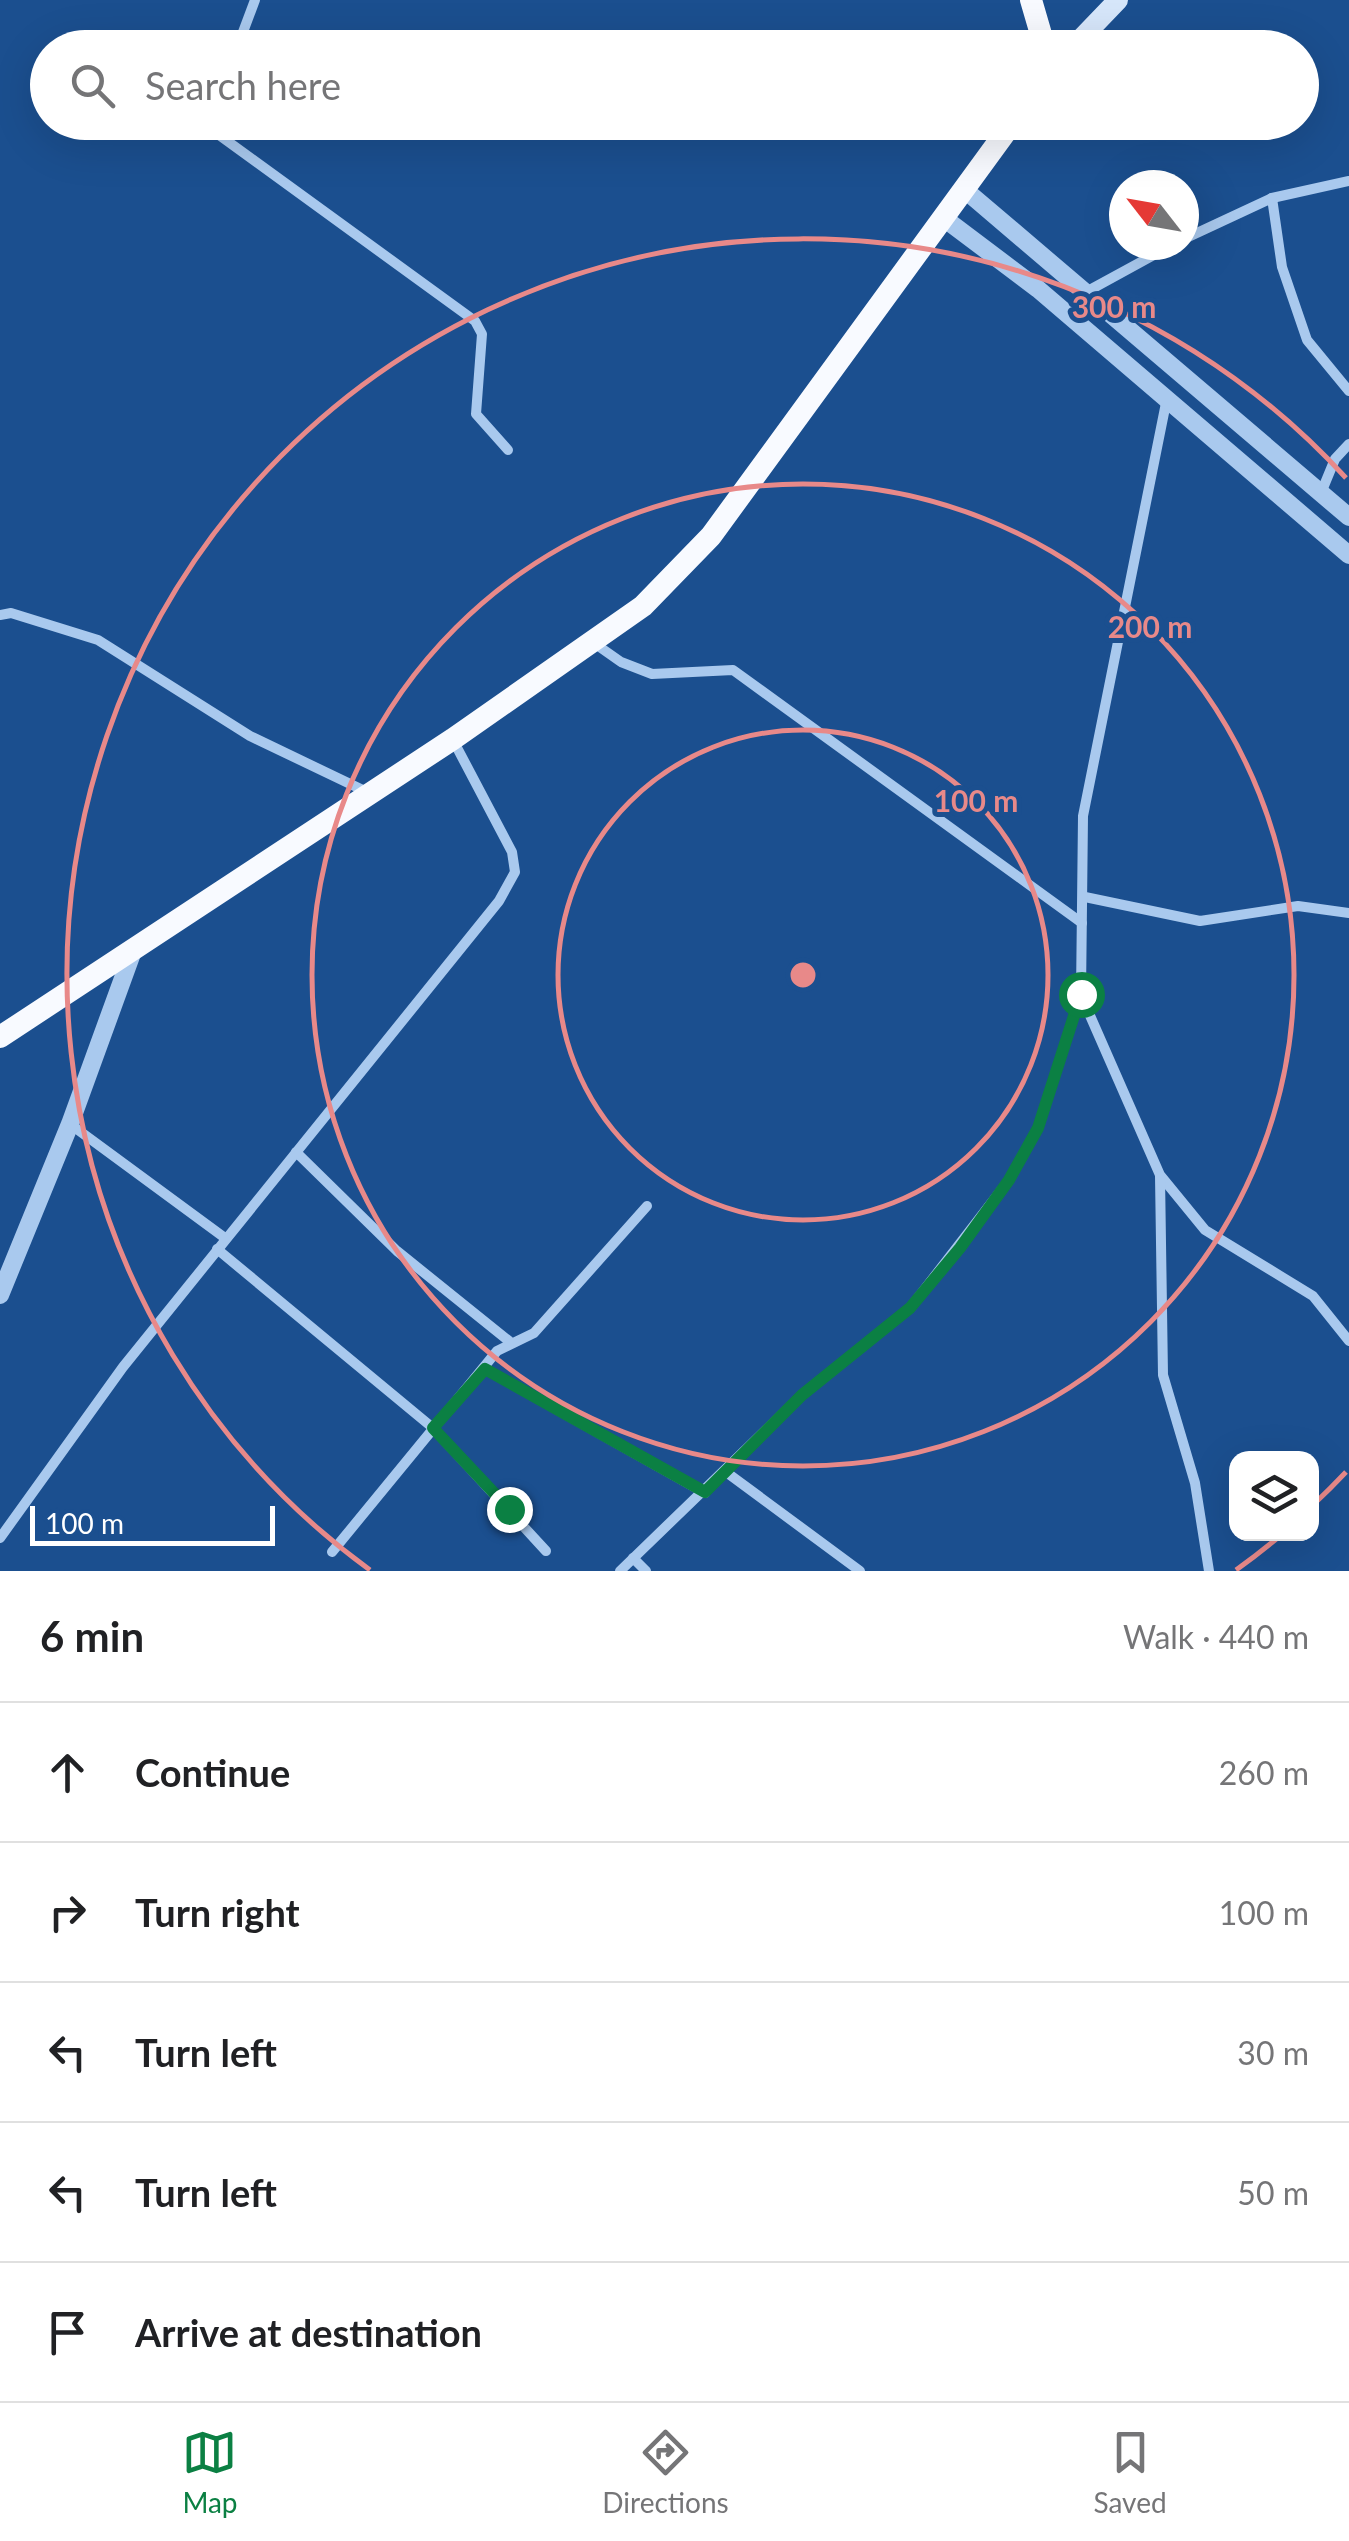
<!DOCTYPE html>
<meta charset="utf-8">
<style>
:root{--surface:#fff;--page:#f2f2f2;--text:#202124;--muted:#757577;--line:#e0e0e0;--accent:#0b8043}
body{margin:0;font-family:Lato,sans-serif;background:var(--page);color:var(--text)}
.controls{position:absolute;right:30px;bottom:30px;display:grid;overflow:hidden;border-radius:20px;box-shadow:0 10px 40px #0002}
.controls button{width:90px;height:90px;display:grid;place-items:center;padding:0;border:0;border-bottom:2px solid var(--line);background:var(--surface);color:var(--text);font:50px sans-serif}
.compass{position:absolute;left:1109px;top:170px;width:90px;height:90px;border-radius:50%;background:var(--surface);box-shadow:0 10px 40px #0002;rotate:301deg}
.scale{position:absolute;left:30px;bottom:25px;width:245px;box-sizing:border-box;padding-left:10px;border:5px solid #fff;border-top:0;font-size:28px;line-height:35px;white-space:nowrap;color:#fff;-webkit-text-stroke:8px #1b4f8f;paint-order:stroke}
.stop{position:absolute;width:30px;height:30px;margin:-22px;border:8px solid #0b8043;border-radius:50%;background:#fff}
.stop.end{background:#0b8043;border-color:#fff;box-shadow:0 2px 10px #0008}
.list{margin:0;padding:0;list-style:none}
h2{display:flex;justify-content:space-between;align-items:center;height:130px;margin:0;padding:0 40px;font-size:42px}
h2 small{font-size:32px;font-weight:400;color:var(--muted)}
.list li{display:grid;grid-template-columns:65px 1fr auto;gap:30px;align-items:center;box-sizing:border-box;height:140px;padding:0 40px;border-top:2px solid var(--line)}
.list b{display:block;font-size:38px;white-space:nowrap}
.list em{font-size:32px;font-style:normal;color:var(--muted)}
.icon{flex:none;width:55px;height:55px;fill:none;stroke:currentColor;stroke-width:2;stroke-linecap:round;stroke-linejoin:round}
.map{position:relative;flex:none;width:1349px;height:1571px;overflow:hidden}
.search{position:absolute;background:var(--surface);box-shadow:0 10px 40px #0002;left:30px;right:30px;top:30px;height:110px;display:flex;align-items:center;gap:25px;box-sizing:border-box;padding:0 35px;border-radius:55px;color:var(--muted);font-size:38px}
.sheet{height:830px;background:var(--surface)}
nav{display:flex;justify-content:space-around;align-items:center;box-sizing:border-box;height:140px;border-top:2px solid var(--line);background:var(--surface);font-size:28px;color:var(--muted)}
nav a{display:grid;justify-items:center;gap:5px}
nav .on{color:var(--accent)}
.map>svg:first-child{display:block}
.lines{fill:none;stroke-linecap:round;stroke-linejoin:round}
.minor{stroke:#a9c9ee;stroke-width:10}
.tertiary{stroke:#a9c9ee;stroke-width:18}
.secondary{stroke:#d6e6fa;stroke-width:20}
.trunk{stroke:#f8faff;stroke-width:22}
.route{stroke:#0b8043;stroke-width:12}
.ring{fill:none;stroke:#e88989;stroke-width:5}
.centre{fill:#e88989;stroke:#1b4f8f;stroke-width:5}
.ring-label{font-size:30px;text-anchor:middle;font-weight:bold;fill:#e88989;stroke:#1b4f8f;stroke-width:10;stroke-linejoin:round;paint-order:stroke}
</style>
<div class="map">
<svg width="1349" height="1571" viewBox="0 0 1349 1571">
<rect width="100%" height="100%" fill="#1b4f8f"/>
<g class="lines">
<g class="minor">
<polyline points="237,48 255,0"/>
<polyline points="215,122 219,135 475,321 482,334 476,414 508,450"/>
<polyline points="1349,181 1272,198 1282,267 1307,340 1349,391"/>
<polyline points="1184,239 1272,198"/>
<polyline points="1086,292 1172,245"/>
<polyline points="1321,493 1335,459 1349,444"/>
<polyline points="0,615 11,613 98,640 250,736 367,792"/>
<polyline points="594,643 621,662 652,674 733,670 1082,923"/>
<polyline points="1085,897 1200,921 1298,906 1349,913"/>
<polyline points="1081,995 1160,1175 1205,1230 1313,1296 1349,1341"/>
<polyline points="70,1124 225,1238"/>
<polyline points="296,1152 397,1251 509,1341"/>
<polyline points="1160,1176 1163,1375 1195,1483 1209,1571"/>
<polyline points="217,1249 433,1428 546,1551"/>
<polyline points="485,1369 705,1493"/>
<polyline points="726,1472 860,1571"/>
<polyline points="0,1538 123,1367 499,901 515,872 512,852 453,740"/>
<polyline points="332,1552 497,1351 534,1333 647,1206"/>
<polyline points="633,1558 646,1571"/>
<polyline points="620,1571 802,1395 910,1308 1009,1180 1038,1128 1081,994 1083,816 1167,398"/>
</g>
<g class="tertiary">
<polyline points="965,190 1349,517"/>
<polyline points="945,219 1038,289 1349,555"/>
<polyline points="0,1295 70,1124 134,948"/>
</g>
<polyline class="secondary" points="1072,48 1118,0"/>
<g class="trunk">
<polyline points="1031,0 1045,48"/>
<polyline points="0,1037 453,739 643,606 711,536 1013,122"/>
</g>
</g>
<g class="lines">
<polyline class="route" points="509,1509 433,1428 485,1369 705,1492 802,1395 910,1308 960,1248 1009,1180 1038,1128 1081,994"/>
</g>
<g class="ring">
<circle cx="803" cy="975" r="245"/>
<circle cx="803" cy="975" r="491"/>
<path d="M1346 1472A736 736 0 0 1 1314 1504M1281 1535A736 736 0 0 1 1236 1570M370 1570A736 736 0 1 1 1346 478"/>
</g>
<circle cx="803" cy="975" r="15" class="centre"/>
<g class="ring-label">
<text x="1114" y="318">300 m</text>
<text x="1150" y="638">200 m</text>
<text x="976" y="812">100 m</text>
</g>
</svg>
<div class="controls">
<button><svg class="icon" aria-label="layers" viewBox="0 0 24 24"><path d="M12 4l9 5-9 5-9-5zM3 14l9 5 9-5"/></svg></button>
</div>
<svg class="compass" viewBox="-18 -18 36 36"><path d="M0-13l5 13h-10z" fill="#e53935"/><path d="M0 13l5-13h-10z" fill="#757577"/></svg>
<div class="scale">100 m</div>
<div class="stop" style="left:1081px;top:994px"></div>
<div class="stop end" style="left:509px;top:1509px"></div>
<div class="search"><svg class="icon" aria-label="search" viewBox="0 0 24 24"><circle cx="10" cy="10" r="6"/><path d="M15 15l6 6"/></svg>Search here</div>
</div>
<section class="sheet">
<h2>6 min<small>Walk · 440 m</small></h2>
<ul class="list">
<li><svg class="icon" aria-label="ahead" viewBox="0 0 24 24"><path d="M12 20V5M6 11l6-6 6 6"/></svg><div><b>Continue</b></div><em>260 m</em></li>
<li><svg class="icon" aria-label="right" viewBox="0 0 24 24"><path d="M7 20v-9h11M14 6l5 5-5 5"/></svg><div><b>Turn right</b></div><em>100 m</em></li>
<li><svg class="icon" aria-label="left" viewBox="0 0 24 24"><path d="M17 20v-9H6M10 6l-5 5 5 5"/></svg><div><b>Turn left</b></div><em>30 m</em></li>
<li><svg class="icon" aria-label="left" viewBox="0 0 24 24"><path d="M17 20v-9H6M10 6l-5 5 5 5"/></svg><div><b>Turn left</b></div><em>50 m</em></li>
<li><svg class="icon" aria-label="arrive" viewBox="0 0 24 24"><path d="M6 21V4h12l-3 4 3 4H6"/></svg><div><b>Arrive at destination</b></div></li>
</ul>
</section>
<nav>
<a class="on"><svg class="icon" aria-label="map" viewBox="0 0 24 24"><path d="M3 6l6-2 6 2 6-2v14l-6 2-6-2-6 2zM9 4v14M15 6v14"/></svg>Map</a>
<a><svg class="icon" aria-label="directions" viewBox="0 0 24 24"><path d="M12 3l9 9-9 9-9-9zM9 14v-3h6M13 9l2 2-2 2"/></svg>Directions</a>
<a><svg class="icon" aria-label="saved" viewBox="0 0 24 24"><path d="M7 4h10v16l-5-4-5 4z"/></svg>Saved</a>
</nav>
